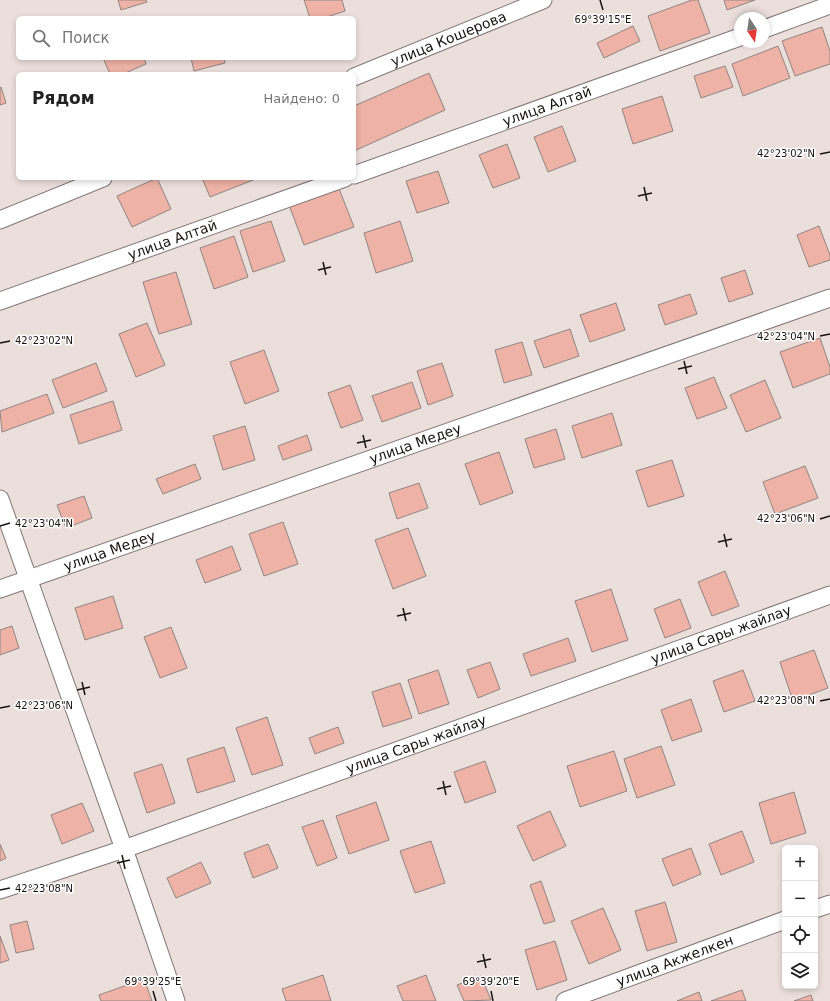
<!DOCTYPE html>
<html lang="ru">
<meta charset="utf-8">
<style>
:root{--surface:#fff;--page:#f6f6f6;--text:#222;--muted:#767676;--line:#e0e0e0}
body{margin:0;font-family:"DejaVu Sans",sans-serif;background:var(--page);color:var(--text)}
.controls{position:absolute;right:12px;bottom:12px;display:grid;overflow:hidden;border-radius:6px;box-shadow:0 2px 6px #0003}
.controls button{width:36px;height:36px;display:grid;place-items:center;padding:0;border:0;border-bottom:1px solid var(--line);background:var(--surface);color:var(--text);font:20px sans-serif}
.compass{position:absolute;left:734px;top:12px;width:36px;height:36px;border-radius:50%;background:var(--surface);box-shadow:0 2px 6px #0003;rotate:167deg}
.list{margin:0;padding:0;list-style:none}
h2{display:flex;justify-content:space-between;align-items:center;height:52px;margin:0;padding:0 16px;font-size:17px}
h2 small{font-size:13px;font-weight:400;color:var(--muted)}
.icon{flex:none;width:22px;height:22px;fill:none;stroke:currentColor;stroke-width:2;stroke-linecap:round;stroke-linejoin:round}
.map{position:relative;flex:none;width:830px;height:1001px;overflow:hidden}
.search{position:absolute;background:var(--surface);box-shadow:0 2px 6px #0003;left:16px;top:16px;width:340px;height:44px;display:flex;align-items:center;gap:10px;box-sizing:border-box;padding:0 14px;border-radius:6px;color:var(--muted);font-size:15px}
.panel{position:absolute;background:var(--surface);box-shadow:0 2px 6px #0003;left:16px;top:72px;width:340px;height:108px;border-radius:6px}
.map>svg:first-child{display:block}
.building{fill:#eeb2a6;stroke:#908582}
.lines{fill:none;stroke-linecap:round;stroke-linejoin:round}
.minor-casing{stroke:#827774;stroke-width:19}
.minor{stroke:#fff;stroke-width:17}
.ticks{fill:none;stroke:#171312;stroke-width:1.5}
.labels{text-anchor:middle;stroke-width:3;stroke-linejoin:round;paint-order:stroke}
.street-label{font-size:14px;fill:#171312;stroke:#fff}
.ticks-label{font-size:10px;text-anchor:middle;fill:#171312;stroke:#fff;stroke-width:3;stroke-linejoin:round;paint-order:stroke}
</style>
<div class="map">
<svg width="830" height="1001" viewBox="0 0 830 1001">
<rect width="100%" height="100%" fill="#ebdfdc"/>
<g class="building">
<polygon points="118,0 146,0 147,2 121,10"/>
<polygon points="304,0 342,0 345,11 324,18 310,18"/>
<polygon points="692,0 698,0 710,33 660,51 648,16"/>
<polygon points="724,0 755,0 727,10"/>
<polygon points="633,26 640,41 604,58 597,43"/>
<polygon points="822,27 830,51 830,64 795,76 782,41"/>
<polygon points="778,46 790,78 743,96 732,64"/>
<polygon points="103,58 144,58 146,64 123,74 110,74"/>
<polygon points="191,58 224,58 225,63 194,71"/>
<polygon points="725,66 733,87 701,98 694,76"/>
<polygon points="429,73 445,110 354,151 354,106"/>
<polygon points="1,87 6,103 0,105 0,88"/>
<polygon points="662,96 673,131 633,144 622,109"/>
<polygon points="562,126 576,161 548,172 534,137"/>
<polygon points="507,144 520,178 493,188 479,155"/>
<polygon points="438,171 449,203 417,213 406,181"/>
<polygon points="157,178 171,209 132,227 117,196"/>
<polygon points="202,178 258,178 210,197"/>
<polygon points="338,186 354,227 304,245 289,205"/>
<polygon points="271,221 285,261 253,272 240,231"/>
<polygon points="400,221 413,261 376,273 364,233"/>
<polygon points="819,226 830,255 830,260 809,267 797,235"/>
<polygon points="234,236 248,277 214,289 200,248"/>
<polygon points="745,270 753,294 729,302 721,278"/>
<polygon points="176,272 192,324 159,334 143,282"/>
<polygon points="690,294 697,314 665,325 658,305"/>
<polygon points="616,303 625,330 590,342 580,315"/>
<polygon points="147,323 165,365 136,377 119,334"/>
<polygon points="570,329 579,356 544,368 534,341"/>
<polygon points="820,338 830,367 830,374 793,388 780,352"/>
<polygon points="522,342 532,375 504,383 495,350"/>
<polygon points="264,350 279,391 245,404 230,362"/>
<polygon points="96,363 107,391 63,408 52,380"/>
<polygon points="442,363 453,396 428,405 417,371"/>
<polygon points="714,377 727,408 697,419 685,388"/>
<polygon points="765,380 781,418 746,432 730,395"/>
<polygon points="412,382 421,408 382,422 372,396"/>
<polygon points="350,385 363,420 341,428 328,393"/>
<polygon points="47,394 54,413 2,432 0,411"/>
<polygon points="113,401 122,430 79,444 70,415"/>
<polygon points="612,413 622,445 582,458 572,426"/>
<polygon points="245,426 255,460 223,470 213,436"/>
<polygon points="556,429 565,459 534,468 525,439"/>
<polygon points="307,435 312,450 283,460 278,446"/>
<polygon points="499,452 513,493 480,505 465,464"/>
<polygon points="672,460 684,496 648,507 636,471"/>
<polygon points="195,464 201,479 163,494 156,479"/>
<polygon points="805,466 818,498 775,514 763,482"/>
<polygon points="419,483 428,508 397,519 389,493"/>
<polygon points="84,496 92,518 66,528 57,505"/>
<polygon points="283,522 298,564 264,576 249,534"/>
<polygon points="408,528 426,576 393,589 375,540"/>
<polygon points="232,546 241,570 205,583 196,560"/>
<polygon points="725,571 739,606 712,616 698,582"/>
<polygon points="611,589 628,640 592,652 575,601"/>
<polygon points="113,596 123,628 85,640 75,608"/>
<polygon points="680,599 691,628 665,638 654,609"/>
<polygon points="12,626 19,648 0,655 0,630"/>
<polygon points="171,627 187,668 160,678 144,637"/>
<polygon points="568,638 576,661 531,676 523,654"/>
<polygon points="814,650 828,688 793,701 780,662"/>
<polygon points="490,662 500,689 478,698 467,670"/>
<polygon points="438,670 449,704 419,714 408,680"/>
<polygon points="743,670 755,701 724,712 713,681"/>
<polygon points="400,683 412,718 383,727 372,692"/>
<polygon points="691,699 702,731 672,741 661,710"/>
<polygon points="267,717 283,765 252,775 236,728"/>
<polygon points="338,727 344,743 315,754 309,738"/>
<polygon points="661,746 675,785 637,798 624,759"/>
<polygon points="224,747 235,781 197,793 187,759"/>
<polygon points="614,751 627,791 580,807 567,766"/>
<polygon points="485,761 496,792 465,803 454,772"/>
<polygon points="162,764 175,803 147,813 134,773"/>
<polygon points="794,792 806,833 771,844 759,803"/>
<polygon points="376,802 389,840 349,854 336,816"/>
<polygon points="82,803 94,831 62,844 51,815"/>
<polygon points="550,811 566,846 533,861 517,826"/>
<polygon points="323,820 337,858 317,866 302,827"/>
<polygon points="742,831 754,862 721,875 709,844"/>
<polygon points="431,841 445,883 415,893 400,851"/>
<polygon points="0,844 6,858 0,861"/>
<polygon points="268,844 278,868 253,878 244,853"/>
<polygon points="691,848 701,874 673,886 662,859"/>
<polygon points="201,862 211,883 176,898 167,878"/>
<polygon points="541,881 555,921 544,924 530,885"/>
<polygon points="665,902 677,942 647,951 635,911"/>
<polygon points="603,908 621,950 589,964 571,921"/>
<polygon points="27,921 34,949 16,953 10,925"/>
<polygon points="0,936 9,960 0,963"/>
<polygon points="555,941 567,980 537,990 525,950"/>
<polygon points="323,975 331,1001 286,1001 282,989"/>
<polygon points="426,975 436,1001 403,1001 397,986"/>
<polygon points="481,976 491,1000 464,1001 457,985"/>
<polygon points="144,979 152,1001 101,1001 99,995"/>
<polygon points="742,990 746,1001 711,1001"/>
<polygon points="699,992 702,1001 677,1001"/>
<polygon points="811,995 813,1001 794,1001"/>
</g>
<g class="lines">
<g class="minor-casing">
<g id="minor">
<polyline points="764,29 830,5"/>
<path id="s1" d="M354,77l189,-77"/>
<path id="s2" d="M354,175l386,-138"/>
<polyline points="0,220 103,178"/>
<path id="s3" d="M0,301l345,-123"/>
<polyline points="0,499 124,849 176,1001"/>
<path id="s4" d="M0,589l830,-291"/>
<path id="s5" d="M0,890l124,-41 706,-254"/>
<polyline points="815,909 830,904"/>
<path id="s6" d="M565,1001l220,-81"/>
</g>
</g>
<use href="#minor" class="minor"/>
</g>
<path class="ticks" d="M600,0l3,10M820,154l10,-2M644,187l3,14M638,196l14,-3M323,262l3,13M318,270l13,-3M820,336l10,-2M0,343l10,-2M684,361l3,13M678,369l14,-3M363,435l3,13M357,443l14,-3M820,519l10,-3M0,526l10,-3M724,534l3,13M718,542l14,-3M403,608l3,13M397,616l14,-3M82,682l3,13M77,690l13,-3M820,701l10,-2M0,708l10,-2M443,781l3,14M437,789l14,-3M122,855l3,14M117,863l13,-3M0,890l10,-2M483,954l3,14M477,962l14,-3M153,991l3,10M491,991l2,10"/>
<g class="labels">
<g class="street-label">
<text dy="5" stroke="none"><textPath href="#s1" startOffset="102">улица Кошерова</textPath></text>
<text dy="5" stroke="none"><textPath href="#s2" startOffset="205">улица Алтай</textPath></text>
<text dy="5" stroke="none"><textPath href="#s3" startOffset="183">улица Алтай</textPath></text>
<text dy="5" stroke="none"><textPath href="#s4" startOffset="440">улица Медеу</textPath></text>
<text dy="5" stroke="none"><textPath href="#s4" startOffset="116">улица Медеу</textPath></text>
<text dy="5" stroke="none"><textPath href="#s5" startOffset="765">улица Сары жайлау</textPath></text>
<text dy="5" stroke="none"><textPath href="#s5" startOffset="441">улица Сары жайлау</textPath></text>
<text dy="5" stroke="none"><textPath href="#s6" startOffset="117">улица Акжелкен</textPath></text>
</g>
</g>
<g class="ticks-label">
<text x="603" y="23">69°39'15"E</text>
<text x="786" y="157">42°23'02"N</text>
<text x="786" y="340">42°23'04"N</text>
<text x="44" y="344">42°23'02"N</text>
<text x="786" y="522">42°23'06"N</text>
<text x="44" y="527">42°23'04"N</text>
<text x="786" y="704">42°23'08"N</text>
<text x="44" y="709">42°23'06"N</text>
<text x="44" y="892">42°23'08"N</text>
<text x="153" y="985">69°39'25"E</text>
<text x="491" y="985">69°39'20"E</text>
</g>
</svg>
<div class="controls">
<button>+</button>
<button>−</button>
<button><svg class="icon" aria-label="locate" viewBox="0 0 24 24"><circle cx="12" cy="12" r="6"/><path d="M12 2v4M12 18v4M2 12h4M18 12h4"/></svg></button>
<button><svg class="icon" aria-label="layers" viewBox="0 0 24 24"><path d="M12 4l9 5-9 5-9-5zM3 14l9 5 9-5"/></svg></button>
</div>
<svg class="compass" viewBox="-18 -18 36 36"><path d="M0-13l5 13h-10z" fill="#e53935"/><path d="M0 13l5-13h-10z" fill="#767676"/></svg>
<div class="search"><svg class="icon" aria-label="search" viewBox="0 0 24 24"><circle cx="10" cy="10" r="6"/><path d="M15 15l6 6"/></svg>Поиск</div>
<section class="panel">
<h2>Рядом<small>Найдено: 0</small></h2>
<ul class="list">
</ul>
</section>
</div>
